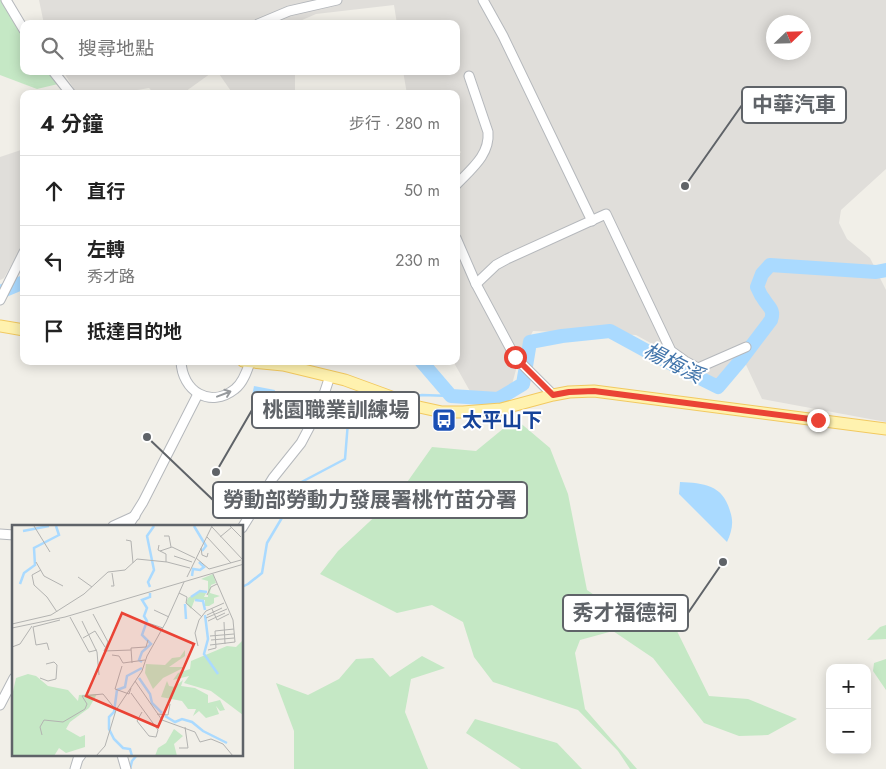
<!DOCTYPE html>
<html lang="zh-TW">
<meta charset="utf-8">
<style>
:root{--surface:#fff;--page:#f2f2f2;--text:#222;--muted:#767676;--line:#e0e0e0}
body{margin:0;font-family:Jost,"Noto Sans TC",sans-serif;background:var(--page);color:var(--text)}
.controls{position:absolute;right:15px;bottom:15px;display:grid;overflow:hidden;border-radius:10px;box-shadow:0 2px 12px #0003}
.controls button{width:45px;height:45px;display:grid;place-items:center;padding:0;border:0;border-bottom:1px solid var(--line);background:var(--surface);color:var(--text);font:25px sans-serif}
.compass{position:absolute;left:766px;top:15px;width:45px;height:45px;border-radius:50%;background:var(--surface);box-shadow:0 2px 12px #0003;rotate:67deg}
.stop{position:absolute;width:15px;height:15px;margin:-11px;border:4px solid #ea4335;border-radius:50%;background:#fff}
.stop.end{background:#ea4335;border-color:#fff;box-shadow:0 1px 5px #0008}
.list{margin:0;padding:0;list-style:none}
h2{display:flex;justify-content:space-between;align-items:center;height:65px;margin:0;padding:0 20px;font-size:21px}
h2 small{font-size:16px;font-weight:400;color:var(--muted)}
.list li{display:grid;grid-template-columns:32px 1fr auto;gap:15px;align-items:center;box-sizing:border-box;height:70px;padding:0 20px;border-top:1px solid var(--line)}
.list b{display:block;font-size:19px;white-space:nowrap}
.list p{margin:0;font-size:16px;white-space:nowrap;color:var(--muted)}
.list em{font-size:16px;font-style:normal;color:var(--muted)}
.icon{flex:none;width:28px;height:28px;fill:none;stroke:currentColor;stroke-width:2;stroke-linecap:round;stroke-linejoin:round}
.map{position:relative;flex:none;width:886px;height:769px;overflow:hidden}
.search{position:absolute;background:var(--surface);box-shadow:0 2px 12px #0003;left:20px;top:20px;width:440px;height:55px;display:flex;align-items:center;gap:12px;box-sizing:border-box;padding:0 18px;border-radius:10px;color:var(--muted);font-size:19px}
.panel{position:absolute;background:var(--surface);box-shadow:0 2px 12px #0003;left:20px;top:90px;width:440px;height:275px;border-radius:10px}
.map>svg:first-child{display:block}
.industrial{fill:#e0deda;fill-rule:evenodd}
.green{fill:#c5e8c5}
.water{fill:#aadaff}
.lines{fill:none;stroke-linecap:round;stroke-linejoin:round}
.stream{stroke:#aadaff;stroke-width:2.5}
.river{stroke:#aadaff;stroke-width:14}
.minor-casing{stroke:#b5b8bc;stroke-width:11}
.major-casing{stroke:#f2c960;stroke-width:13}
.minor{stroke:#fff;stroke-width:9}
.major{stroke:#fff2af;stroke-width:11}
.oneway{stroke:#979a9d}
.route{stroke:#ea4335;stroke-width:6}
.labels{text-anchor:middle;stroke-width:4;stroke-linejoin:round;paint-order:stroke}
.transit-label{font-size:20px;font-weight:bold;fill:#164399;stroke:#fff;text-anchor:start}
.water-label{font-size:21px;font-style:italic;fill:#4174aa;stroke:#fff}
.inset-river{fill:none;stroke:#aadaff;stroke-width:2.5}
.inset-road{fill:none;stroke:#b3b3b1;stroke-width:1}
.view{fill:#ea4335;fill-opacity:0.15;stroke:#ea4335;stroke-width:2.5}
.inset-edge{fill:none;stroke:#5f6368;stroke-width:2.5}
.leader{fill:none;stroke:#5f6368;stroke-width:2}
.callout-dot{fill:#5f6368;stroke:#fff;stroke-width:2}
.callout{fill:#fff;stroke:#5f6368;stroke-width:2}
.callout-label{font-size:21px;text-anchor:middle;font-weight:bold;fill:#5f6368}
</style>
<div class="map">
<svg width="886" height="769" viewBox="0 0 886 769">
<rect width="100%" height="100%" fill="#f1efe8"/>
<g class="industrial">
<path d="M39,0h847v169l-45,41 -2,13 8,16 23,19 16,32v132l-124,-23 -22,-47 -22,28 -82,-45 -103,-4 -13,24 -9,33 -35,14 -23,-41h3v-202l5,-7 -5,-5v-53h-49l-4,-23h53v-47h-59l-3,-19 -78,9 -23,10h-249zM774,22h30v30h-30z"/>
<polygon points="63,71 214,71 182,94 155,94 149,88 114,94 77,94"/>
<polygon points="217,71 295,71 295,94 233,94"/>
<polygon points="24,149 24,243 4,278 0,280 0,157"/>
</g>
<g class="green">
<polygon points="0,0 11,0 24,24 24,71 51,71 58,84 37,89 0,75"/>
<polygon points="518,421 550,448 568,494 587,590 626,617 674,625 709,696 748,699 797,719 768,735 739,736 704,723 653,658 613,631 580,640 575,653 585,709 637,769 630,769 618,751 578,710 493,682 474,657 463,622 432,605 397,613 320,574 338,551 398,495 432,447 476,451 504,428"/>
<polygon points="886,625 886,639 867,640 880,627"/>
<polygon points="422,656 445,668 411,679 405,712 428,769 294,769 294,731 276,683 308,695 339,679 356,659 373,658 390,677"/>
<polygon points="886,659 886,690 873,671 874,663"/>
<polygon points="475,719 557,743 582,769 521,769 466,733"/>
</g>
<g class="water">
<polygon points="254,386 275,390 272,406 251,401"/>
<path d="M680,482c24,1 43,3 50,29 4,11 2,20 -3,31l-48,-48z"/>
</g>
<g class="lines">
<g class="stream">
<polyline points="407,398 422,395 451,396"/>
<polyline points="242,587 248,584 262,573 267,543 283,516 287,500 294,486 345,459 348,422 360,408 392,401"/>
<polyline points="130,769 132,761 137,755"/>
</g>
<g class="river">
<polyline points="0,292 24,282"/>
<path d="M421,361l30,35 47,3 25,-15 7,-42 32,-6 48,-5 44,24 64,32 22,-26 31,-41c4,-11 -3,-13 -8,-22 -3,-3 -4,-8 -6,-11l5,-13 8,-9 106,7 10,-2"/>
</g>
<g class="minor-casing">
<g id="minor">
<polyline points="6,0 24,30"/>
<polyline points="483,0 503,36 592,221"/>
<polyline points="258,24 289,11 337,0"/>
<polyline points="53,71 71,94"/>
<path d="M456,185c15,-16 34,-30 32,-53l-19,-56"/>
<polyline points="456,238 476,284 515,357 553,395"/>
<polyline points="476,284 496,265 507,259 606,214 671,351 685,361 698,368 746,347"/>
<polyline points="0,300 24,252"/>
<path d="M181,361c1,30 29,48 54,28 8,-6 12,-18 15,-27"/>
<polyline points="113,526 135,516"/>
<polyline points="128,526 143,502 198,394"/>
<polyline points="242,528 273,478 301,443 319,409 330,376"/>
<polyline points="0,534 14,535"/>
<polyline points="0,705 14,678"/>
<polyline points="122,755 126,769"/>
<polyline points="75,769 78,759 81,755"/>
</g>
</g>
<g class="major-casing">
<g id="major">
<polyline points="0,326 24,330"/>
<polyline points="243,361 283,365 345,380 419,407 442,412 463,412 501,409 553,395 569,392 594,391 886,429"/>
</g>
</g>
<use href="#minor" class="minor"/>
<use href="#major" class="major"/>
</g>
<defs><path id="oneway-shaft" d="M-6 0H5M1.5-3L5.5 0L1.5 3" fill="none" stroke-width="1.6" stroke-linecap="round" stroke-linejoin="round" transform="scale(1.25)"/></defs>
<use class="oneway" href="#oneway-shaft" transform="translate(224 394) rotate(-21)"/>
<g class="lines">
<polyline class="route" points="515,357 553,395 569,392 594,391 818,420"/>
</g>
<defs>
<g id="bus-square" transform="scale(1.25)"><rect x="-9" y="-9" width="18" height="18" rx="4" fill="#1a4fb4" stroke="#fff"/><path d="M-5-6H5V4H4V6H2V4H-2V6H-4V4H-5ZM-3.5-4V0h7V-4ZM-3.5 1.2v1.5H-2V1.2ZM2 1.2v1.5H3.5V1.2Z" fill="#fff"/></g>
</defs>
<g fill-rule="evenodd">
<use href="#bus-square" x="444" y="420"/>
</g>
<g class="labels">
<g class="transit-label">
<text x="462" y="427">太平山下</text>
</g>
<g class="water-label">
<text transform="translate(673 363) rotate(27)" y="7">楊梅溪</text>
</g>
</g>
<g transform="translate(12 525)">
<rect width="231" height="231" fill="#f1efe8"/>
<path d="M201,49l3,9 -5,2 -1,8 10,3 -6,2v5l-5,3h-4v-6l-10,-1 -4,10 -5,-6 2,-5 12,-7 6,2 -2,4h4v-16l-7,-2zM230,116l1,74 -32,-24 -27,-8 5,-7 -16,4 5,-7 12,-4 1,-8 36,-15 9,1zM173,125v6l-16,11h16l-22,11 -10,11 -8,-16 1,-9 19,1 7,-7 8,-1zM16,149l8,2 12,10 20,4 10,11 1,-6 18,-1 -8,14 -19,14 -4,7 14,8 5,-2v12l-19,6 -7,-5 -5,8h-42v-60l4,-18zM171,155l-2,6 14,2 13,7v8l12,-3 5,10 -5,1 -4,-5 3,8 -13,4 -7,-7 -6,5 3,-7h-8l-6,-8 -21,-4 6,-16 2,5 6,1zM162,204l9,7 -9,8 3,12h-22l3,-8 8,-5z" fill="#c5e8c5"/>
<path class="inset-river" d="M182,1l12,20 -4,5M11,6l26,-5M180,51l1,-7 7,1 4,-3 -5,-5M8,59l4,-11 11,-8 -1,-17 25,-13 -3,-9M138,62l-2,-5 6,-12 -7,-34 7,-10M179,72l9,-6 7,1M183,75l8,1 2,9M173,79l1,15M193,90l3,24 -4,15 14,20M130,137l-3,-2 3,-8 9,-8 -9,-9 5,-14 -3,-5 3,-8 -5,-8 8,-3v-4M127,153l11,16 2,9 10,10M153,191l10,6 7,-3 10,3 11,9 24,12M120,231l-2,-7 -7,-1 -9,-9 -5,-10v-12l5,-5 3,-22 8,-3 2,-11 15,-8"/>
<path class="inset-road" d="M22,1l16,26M218,1l11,11M200,2l31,33M152,11h5l2,11M195,12l24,26M208,12l12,-10M114,15l5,1 2,22M147,20l-1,5 8,4v8M189,23l1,7 5,2 1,-4M148,26l12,-4 23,11M162,31l18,6M184,33l13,11M24,37l8,14 19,10M197,44l32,-9M29,45l-9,5 2,10 13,12 10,15M66,52l14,10M175,52l25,-51M99,61h3l-2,-13M167,68l8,4 -1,6 16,14M195,70l4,-8 6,-3M200,84l5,11 12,-6M142,85l15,7M81,89l15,28 -4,9 27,-1M195,90l15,-7M58,92l19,35 8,-2M194,93l21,-9M70,96l15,31 2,23M196,96l17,-8M212,97l1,22M136,98l15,5M0,99l39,-9 33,-21 24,-22 17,-2 12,-11 30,3 23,6M21,102l27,-7M21,102l3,18 11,-2 2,7M0,103l53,-11 179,-53M198,111l24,-2M71,113l12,-7 10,16M199,115l23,-2M198,120l25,-3 -2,-22 -20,-46M186,121l-3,-13 4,-13 7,-9 18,-8M0,122l8,-3 12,-18M196,125l8,-2 -1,-17 19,-2M100,130l7,1 4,7 22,-3M120,138l-1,-15 15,-1 2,-7M110,141l-7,23 14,5 2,-6M28,153l8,3 8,-2 1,-14 -3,-3 -8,2M123,156l27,39 33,12 5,10 11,-3 12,5 10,12M119,168l27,37 -2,7 -7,-1 -12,-15 5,-9M145,189l11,1 2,-11M30,210l-2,-8 4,-7 19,2 22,-13 2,-5 -5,-8 21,-2 13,16M167,223h9l-3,-21M84,231l9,-10 11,-36 26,-39 5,-15 19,-34 18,-40"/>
<path class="view" d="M110,88l72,31 -36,83 -72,-31z"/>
<rect width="231" height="231" class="inset-edge"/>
</g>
<path class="leader" d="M685 186L742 105M216 472L252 410M147 437L213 500M723 562L688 613"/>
<g class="callout-dot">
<circle cx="685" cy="186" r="5"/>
<circle cx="216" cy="472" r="5"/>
<circle cx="147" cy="437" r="5"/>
<circle cx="723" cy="562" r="5"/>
</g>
<g class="callout">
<rect x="742" y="87" width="104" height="36" rx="5"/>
<rect x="252" y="392" width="167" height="36" rx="5"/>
<rect x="213" y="482" width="314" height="36" rx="5"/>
<rect x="563" y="595" width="125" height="36" rx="5"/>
</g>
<g class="callout-label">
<text x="794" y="112">中華汽車</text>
<text x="336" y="417">桃園職業訓練場</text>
<text x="370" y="507">勞動部勞動力發展署桃竹苗分署</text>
<text x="625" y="620">秀才福德祠</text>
</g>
</svg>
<div class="controls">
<button>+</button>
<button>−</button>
</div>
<svg class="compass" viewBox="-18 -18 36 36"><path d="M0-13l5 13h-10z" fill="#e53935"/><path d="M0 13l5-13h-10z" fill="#767676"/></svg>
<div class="stop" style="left:515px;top:357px"></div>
<div class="stop end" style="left:818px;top:420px"></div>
<div class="search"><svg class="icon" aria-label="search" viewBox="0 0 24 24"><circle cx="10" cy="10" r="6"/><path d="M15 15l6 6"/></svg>搜尋地點</div>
<section class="panel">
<h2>4 分鐘<small>步行 · 280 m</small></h2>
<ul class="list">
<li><svg class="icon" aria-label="ahead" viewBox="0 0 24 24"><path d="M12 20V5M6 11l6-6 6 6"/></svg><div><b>直行</b></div><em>50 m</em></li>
<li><svg class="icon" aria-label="left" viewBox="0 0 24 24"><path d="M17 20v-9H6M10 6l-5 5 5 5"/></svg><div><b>左轉</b><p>秀才路</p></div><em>230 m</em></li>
<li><svg class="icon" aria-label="arrive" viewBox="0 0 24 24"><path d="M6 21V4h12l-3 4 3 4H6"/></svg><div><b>抵達目的地</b></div></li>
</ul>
</section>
</div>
